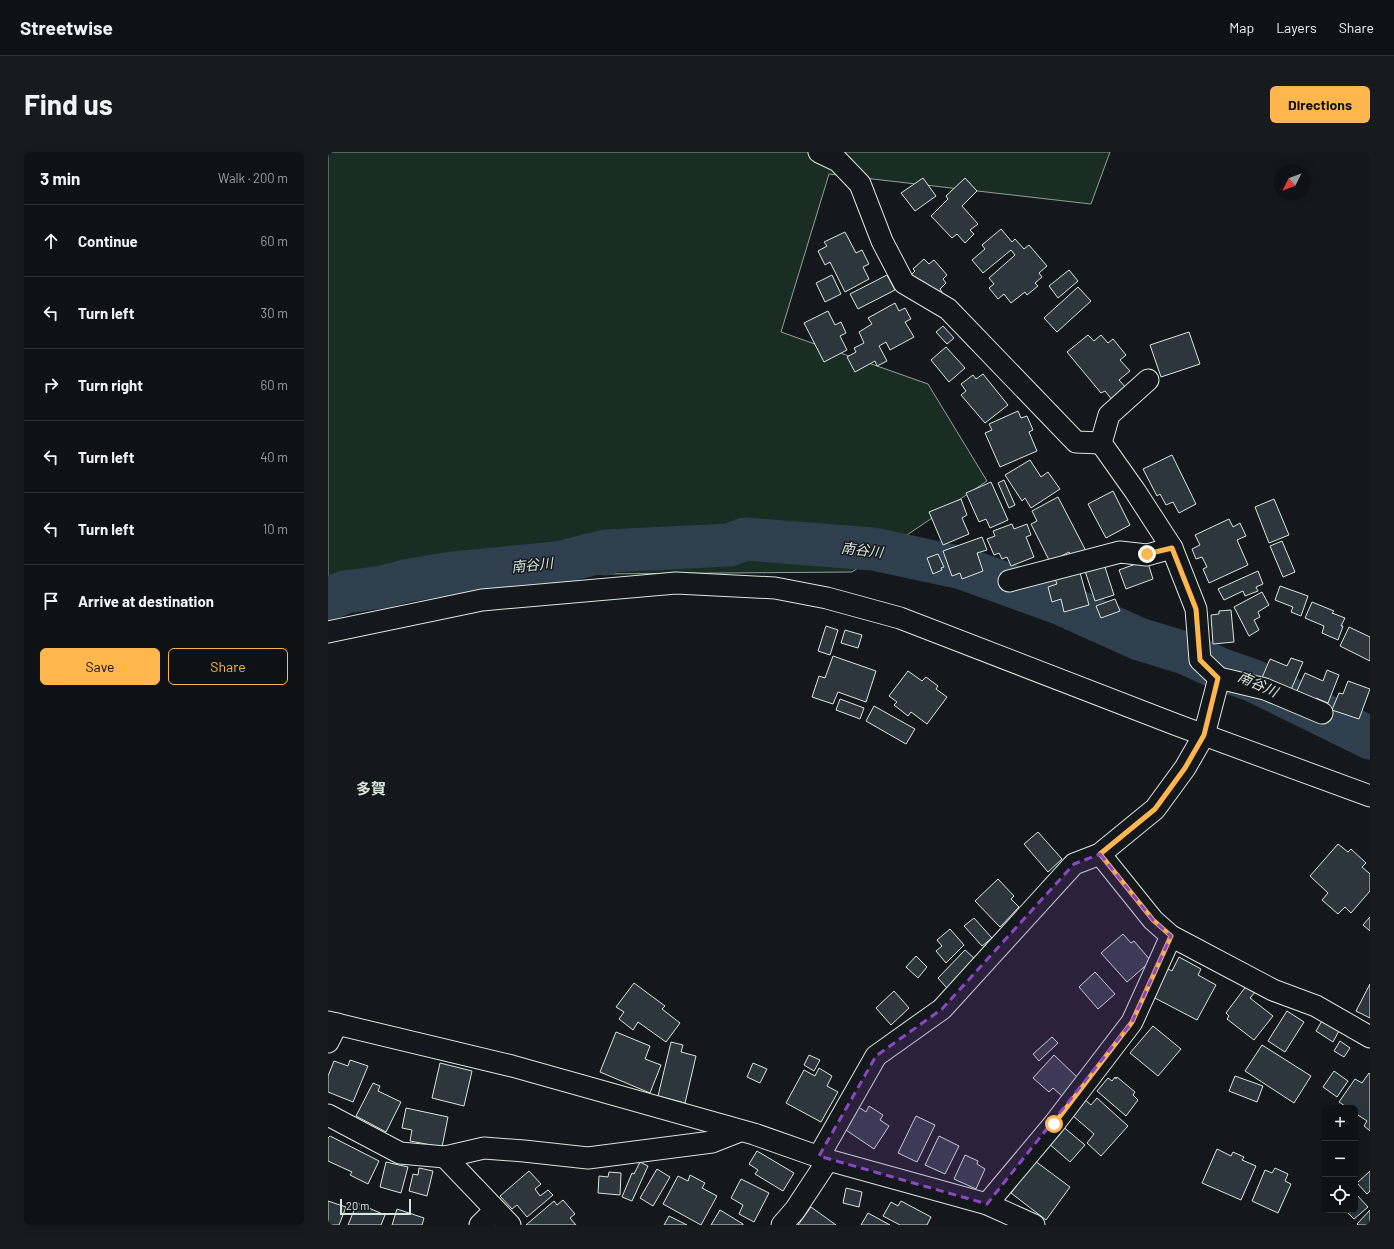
<!DOCTYPE html>
<meta charset="utf-8">
<style>
:root{--surface:#0f1215;--page:#181b1e;--text:#f1f3f6;--muted:#9b9ea0;--line:#2f3234;--accent:#ffb74d}
body{margin:0;font-family:Barlow,"Noto Sans JP",sans-serif;background:var(--page);color:var(--text)}
.controls{position:absolute;right:12px;bottom:12px;display:grid;overflow:hidden;border-radius:6px;box-shadow:0 2px 10px #0003}
.controls button{width:36px;height:36px;display:grid;place-items:center;padding:0;border:0;border-bottom:1px solid var(--line);background:var(--surface);color:var(--text);font:20px sans-serif}
.compass{position:absolute;left:946px;top:12px;width:36px;height:36px;border-radius:50%;background:var(--surface);box-shadow:0 2px 10px #0003;rotate:228deg}
.scale{position:absolute;left:12px;bottom:10px;width:71px;box-sizing:border-box;padding-left:4px;border:2px solid #d8e6dc;border-top:0;font-size:11px;line-height:14px;white-space:nowrap;color:#d8e6dc;-webkit-text-stroke:3px #14181c;paint-order:stroke}
.stop{position:absolute;width:12px;height:12px;margin:-9px;border:3px solid #ffb74d;border-radius:50%;background:#fff}
.stop.end{background:#ffb74d;border-color:#fff;box-shadow:0 1px 4px #0008}
.list{margin:0;padding:0;list-style:none}
h2{display:flex;justify-content:space-between;align-items:center;height:52px;margin:0;padding:0 16px;font-size:17px}
h2 small{font-size:13px;font-weight:400;color:var(--muted)}
.list li{display:grid;grid-template-columns:26px 1fr auto;gap:12px;align-items:center;box-sizing:border-box;height:72px;padding:0 16px;border-top:1px solid var(--line)}
.list b{display:block;font-size:15px;white-space:nowrap}
.list em{font-size:13px;font-style:normal;color:var(--muted)}
.actions{display:flex;gap:8px;padding:12px 16px}
.actions a{flex:1;padding:9px 0;border:1px solid var(--accent);border-radius:6px;text-align:center;font-size:14px;color:var(--accent)}
.actions .main{background:var(--accent);color:#111}
.icon{flex:none;width:22px;height:22px;fill:none;stroke:currentColor;stroke-width:2;stroke-linecap:round;stroke-linejoin:round}
.map{position:relative;flex:none;width:1042px;height:1073px;overflow:hidden;border-radius:6px}
header{display:flex;align-items:center;gap:24px;box-sizing:border-box;height:56px;padding:0 20px;background:var(--surface);border-bottom:1px solid var(--line)}
header strong{font-size:19px}
nav{display:flex;gap:22px;margin-inline-start:auto;font-size:14px}
.intro{display:flex;align-items:center;justify-content:space-between;box-sizing:border-box;height:96px;padding:0 24px}
h1{margin:0;font-size:28px}
.button{padding:10px 18px;border-radius:6px;background:var(--accent);color:#111;font-size:14px;font-weight:700}
main{display:flex;gap:24px;padding:0 24px}
aside{flex:1;background:var(--surface);border-radius:6px;box-shadow:0 2px 10px #0003}
.map>svg:first-child{display:block}
.green{fill:#1a2d24;stroke:#939e99}
.lines{fill:none;stroke-linecap:round;stroke-linejoin:round}
.river{stroke:#2f3f4d;stroke-width:43}
.building{fill:#2c363c;stroke:#d8e6dc}
.street-casing{stroke:#d8e6dc;stroke-width:23}
.street{stroke:#14181c;stroke-width:21}
.route{stroke:#ffb74d;stroke-width:5}
.marked{fill:#8948c3;fill-opacity:0.2;stroke:#8948c3;stroke-width:3;stroke-dasharray:8 5;stroke-linejoin:round}
.labels{text-anchor:middle;stroke-width:3;stroke-linejoin:round;paint-order:stroke}
.water-label{font-size:14px;font-style:italic;fill:#d8e6dc;stroke:#14181c}
.quarter-label{font-size:15px;font-weight:bold;fill:#d8e6dc;stroke:#14181c}
</style>
<header>
<strong>Streetwise</strong>
<nav><a>Map</a><a>Layers</a><a>Share</a></nav>
</header>
<div class="intro"><h1>Find us</h1><a class="button">Directions</a></div>
<main>
<aside>
<h2>3 min<small>Walk · 200 m</small></h2>
<ul class="list">
<li><svg class="icon" aria-label="ahead" viewBox="0 0 24 24"><path d="M12 20V5M6 11l6-6 6 6"/></svg><div><b>Continue</b></div><em>60 m</em></li>
<li><svg class="icon" aria-label="left" viewBox="0 0 24 24"><path d="M17 20v-9H6M10 6l-5 5 5 5"/></svg><div><b>Turn left</b></div><em>30 m</em></li>
<li><svg class="icon" aria-label="right" viewBox="0 0 24 24"><path d="M7 20v-9h11M14 6l5 5-5 5"/></svg><div><b>Turn right</b></div><em>60 m</em></li>
<li><svg class="icon" aria-label="left" viewBox="0 0 24 24"><path d="M17 20v-9H6M10 6l-5 5 5 5"/></svg><div><b>Turn left</b></div><em>40 m</em></li>
<li><svg class="icon" aria-label="left" viewBox="0 0 24 24"><path d="M17 20v-9H6M10 6l-5 5 5 5"/></svg><div><b>Turn left</b></div><em>10 m</em></li>
<li><svg class="icon" aria-label="arrive" viewBox="0 0 24 24"><path d="M6 21V4h12l-3 4 3 4H6"/></svg><div><b>Arrive at destination</b></div></li>
</ul>
<div class="actions"><a class="main">Save</a><a>Share</a></div>
</aside>
<div class="map">
<svg width="1042" height="1073" viewBox="0 0 1042 1073">
<rect width="100%" height="100%" fill="#14181c"/>
<polygon class="green" points="0,0 782,0 763,52 501,22 453,180 600,232 659,329 524,420 16,424 0,426"/>
<g class="lines">
<polyline class="river" points="0,447 17,440 55,435 77,429 125,421 229,411 273,400 278,402 278,399 401,393 417,387 545,397 634,416 731,451 811,487 857,501 892,517 926,529 1042,586"/>
</g>
<g class="building">
<polygon points="595,26 608,44 587,59 573,41"/>
<polygon points="637,26 649,39 634,54 650,72 642,78 646,82 637,91 629,82 624,86 603,64 620,47 618,44"/>
<polygon points="673,77 684,90 687,87 696,97 701,93 719,114 711,121 714,125 707,131 710,134 699,143 697,140 683,151 676,142 670,147 661,136 666,132 661,126 687,103 683,98 655,121 644,108 657,97 654,93"/>
<polygon points="517,80 528,101 534,98 541,112 535,115 541,127 517,140 502,110 497,113 490,99 499,94 496,90"/>
<polygon points="596,107 601,112 606,108 619,123 615,127 618,131 612,137 614,140 607,146 581,125 587,119 585,117"/>
<polygon points="741,118 750,129 730,146 721,134"/>
<polygon points="504,123 513,142 497,150 488,131"/>
<polygon points="559,123 567,138 530,157 522,142"/>
<polygon points="750,135 763,149 729,180 716,166"/>
<polygon points="567,151 571,159 577,156 583,167 577,170 586,185 562,198 558,190 551,194 559,209 549,214 547,209 527,220 519,205 528,200 526,196 536,191 531,180 544,172 540,166"/>
<polygon points="500,159 507,173 513,170 518,181 512,184 519,198 496,210 476,171"/>
<polygon points="615,174 626,186 619,192 608,180"/>
<polygon points="861,180 872,212 833,225 822,193"/>
<polygon points="760,183 766,189 773,183 780,191 785,187 798,203 792,208 802,219 791,228 800,238 785,249 777,239 773,241 739,200"/>
<polygon points="618,195 637,216 621,230 603,208"/>
<polygon points="655,222 680,253 657,271 633,243 638,239 633,232 645,223 648,227"/>
<polygon points="690,259 693,266 699,264 705,278 701,280 709,299 672,315 657,281 664,278 661,272"/>
<polygon points="844,303 868,352 851,361 845,350 838,353 832,342 829,344 815,317"/>
<polygon points="702,308 713,325 720,320 732,337 703,356 697,346 694,349 677,323"/>
<polygon points="676,328 687,353 681,356 670,331"/>
<polygon points="663,330 680,368 662,376 658,367 651,370 638,341"/>
<polygon points="785,339 802,373 778,386 760,352"/>
<polygon points="730,345 758,399 744,406 741,400 722,410 703,372 709,369 704,359"/>
<polygon points="633,347 639,363 634,366 641,382 615,393 601,360"/>
<polygon points="946,347 961,383 941,391 927,355"/>
<polygon points="901,367 905,375 912,371 918,384 909,388 920,413 881,431 875,417 879,415 874,405 868,407 864,397 872,393 867,383"/>
<polygon points="684,372 686,377 699,372 703,383 698,385 706,405 683,414 679,405 674,407 671,401 666,403 659,387 667,384 665,379"/>
<polygon points="654,385 659,398 649,401 655,419 634,427 632,421 624,424 615,399"/>
<polygon points="954,389 967,420 955,425 942,394"/>
<polygon points="610,402 616,415 613,416 614,418 605,422 599,406"/>
<polygon points="819,408 825,427 798,437 791,418"/>
<polygon points="775,409 786,443 767,449 756,416"/>
<polygon points="751,417 761,453 736,460 733,447 724,450 720,435 729,432 726,424"/>
<polygon points="930,419 935,432 928,435 930,439 917,444 915,439 896,448 890,437"/>
<polygon points="952,434 980,444 973,464 963,460 965,455 947,448"/>
<polygon points="934,440 941,453 930,460 932,465 926,468 931,478 921,484 906,455"/>
<polygon points="787,447 792,459 773,466 768,454"/>
<polygon points="984,450 1006,459 1004,461 1017,466 1013,474 1015,474 1010,488 994,481 996,474 977,466"/>
<polygon points="903,458 906,490 885,492 883,463 891,462 891,459"/>
<polygon points="498,474 510,478 502,503 490,499"/>
<polygon points="1021,475 1042,485 1042,509 1012,494"/>
<polygon points="517,478 534,483 530,496 513,491"/>
<polygon points="505,504 548,519 538,550 510,540 505,552 484,545 491,524 497,526"/>
<polygon points="963,506 975,510 962,540 933,528 942,507 959,514"/>
<polygon points="999,518 1011,523 1000,551 988,546 987,550 968,541 977,521 995,529"/>
<polygon points="580,519 594,529 598,525 610,534 608,537 619,545 599,572 583,560 580,564 566,553 569,550 561,544"/>
<polygon points="1020,529 1042,537 1031,567 1004,558 1011,541 1015,542"/>
<polygon points="512,547 536,556 532,567 508,558"/>
<polygon points="546,554 587,577 578,592 538,569"/>
<polygon points="710,680 734,707 720,720 696,692"/>
<polygon points="1010,692 1020,700 1023,697 1038,711 1034,715 1042,722 1042,739 1023,761 1017,755 1010,762 994,748 1000,741 982,724"/>
<polygon points="670,727 686,744 683,747 691,755 672,775 647,749"/>
<polygon points="1042,765 1042,779 1035,773"/>
<polygon points="646,766 664,786 654,794 636,774"/>
<polygon points="622,777 636,793 618,811 608,799 614,794 609,788"/>
<polygon points="795,782 803,791 806,789 823,809 799,830 773,801"/>
<polygon points="637,798 647,807 619,836 610,826"/>
<polygon points="588,804 599,815 590,826 578,815"/>
<polygon points="851,805 873,817 870,823 888,833 869,868 823,844 838,816 844,819"/>
<polygon points="767,820 787,842 770,857 751,835"/>
<polygon points="306,831 337,854 334,857 352,871 338,890 310,870 305,878 291,867 296,860 288,855"/>
<polygon points="1042,832 1042,866 1028,859"/>
<polygon points="919,833 928,839 922,846 945,864 926,888 899,867 901,864 898,861"/>
<polygon points="566,839 581,856 563,873 548,856"/>
<polygon points="959,859 976,870 957,900 940,889"/>
<polygon points="995,867 1012,877 1005,890 988,879"/>
<polygon points="825,874 853,897 830,924 802,901"/>
<polygon points="288,880 322,894 317,907 333,913 322,941 272,920"/>
<polygon points="724,885 730,891 711,909 705,902"/>
<polygon points="1012,889 1022,896 1016,905 1006,899"/>
<polygon points="343,890 355,893 353,900 368,904 357,951 330,944"/>
<polygon points="934,893 983,924 966,951 917,919"/>
<polygon points="481,903 492,908 486,919 476,913"/>
<polygon points="726,903 750,926 734,944 725,936 721,940 705,926"/>
<polygon points="22,908 40,914 25,950 0,940 0,924 6,909 20,914"/>
<polygon points="112,911 144,919 136,954 104,946"/>
<polygon points="425,911 439,917 432,931 419,925"/>
<polygon points="491,916 504,924 499,934 510,940 493,970 458,951 476,918 487,924"/>
<polygon points="1006,919 1020,929 1009,945 995,935"/>
<polygon points="1041,921 1042,922 1042,979 1036,974 1039,969 1027,961 1027,956 1020,956 1011,950 1027,927 1034,931"/>
<polygon points="907,924 935,934 929,950 901,939"/>
<polygon points="787,925 788,927 789,925 807,940 805,943 810,948 798,964 769,939 780,926 784,929"/>
<polygon points="45,931 52,934 50,939 73,950 58,980 28,964"/>
<polygon points="769,946 800,974 773,1004 759,991 766,982 744,963 757,948 763,953"/>
<polygon points="529,954 538,960 541,954 555,963 552,968 561,974 546,997 515,976"/>
<polygon points="78,956 120,965 114,995 82,989 84,978 74,976"/>
<polygon points="588,964 607,973 589,1010 570,1001"/>
<polygon points="733,973 757,993 742,1010 719,990"/>
<polygon points="2,984 51,1009 40,1032 22,1023 24,1020 0,1009 0,986"/>
<polygon points="611,984 631,994 617,1022 597,1013"/>
<polygon points="889,997 903,1004 905,1000 916,1005 914,1008 928,1014 913,1048 874,1031"/>
<polygon points="429,999 466,1021 455,1039 427,1022 430,1018 421,1012"/>
<polygon points="637,1003 650,1009 649,1012 657,1017 648,1037 626,1027"/>
<polygon points="707,1009 742,1035 718,1068 683,1041"/>
<polygon points="58,1010 80,1015 73,1041 52,1035"/>
<polygon points="312,1010 320,1014 304,1049 294,1045 304,1021 306,1022"/>
<polygon points="91,1016 105,1019 99,1044 81,1039 85,1022 90,1023"/>
<polygon points="947,1016 960,1022 957,1029 963,1032 950,1061 924,1049 937,1018 944,1021"/>
<polygon points="329,1017 342,1025 325,1054 312,1046"/>
<polygon points="201,1019 213,1032 207,1037 212,1044 220,1038 225,1043 199,1065 189,1053 184,1057 172,1044"/>
<polygon points="1042,1019 1042,1039 1039,1042 1029,1031"/>
<polygon points="281,1020 293,1021 292,1043 270,1041 271,1024 280,1025"/>
<polygon points="362,1023 377,1031 374,1036 389,1044 373,1073 335,1052 350,1024 360,1029"/>
<polygon points="413,1027 441,1041 426,1070 411,1062 415,1053 403,1046"/>
<polygon points="518,1036 534,1040 531,1055 515,1051"/>
<polygon points="1027,1041 1040,1055 1026,1067 1017,1058 1027,1058"/>
<polygon points="235,1048 247,1062 242,1066 248,1073 198,1073 226,1049 229,1053"/>
<polygon points="0,1049 18,1055 11,1073 0,1073"/>
<polygon points="573,1049 603,1065 599,1073 572,1073 555,1064 563,1050 570,1054"/>
<polygon points="29,1051 57,1063 53,1073 20,1073"/>
<polygon points="483,1055 508,1073 470,1073"/>
<polygon points="69,1057 96,1066 94,1073 64,1073"/>
<polygon points="392,1058 415,1072 415,1073 383,1073"/>
<polygon points="1042,1058 1042,1073 1030,1073 1029,1072"/>
<polygon points="540,1061 562,1073 533,1073"/>
<polygon points="341,1064 359,1073 336,1073"/>
</g>
<g class="lines">
<g class="street-casing">
<g id="street">
<polyline points="491,0 510,9 532,32 554,89 576,131 620,157 748,290 773,291"/>
<polyline points="820,228 781,263 773,291 807,339 844,396 868,457 872,508 891,526 937,537 994,561"/>
<polyline points="681,429 792,400 819,403 844,396"/>
<polyline points="0,480 154,448 348,431 447,436 499,446 572,466 849,573 1042,644"/>
<polyline points="772,702 825,768 843,784 945,838 988,854 1042,885"/>
<polyline points="0,870 184,914 426,982 500,1008 659,1052 706,1073"/>
<polyline points="0,890 9,872"/>
<polyline points="0,963 72,1001 117,1005 156,996 196,999 260,1006 384,990 412,979"/>
<polyline points="491,1004 548,904 614,857 746,712 772,702 827,657 857,616 876,583 891,526"/>
<polyline points="117,1005 182,1073"/>
<polyline points="659,1052 726,972 804,870 843,784"/>
<polyline points="152,1073 167,1058"/>
<polyline points="454,1073 467,1058 500,1008"/>
</g>
</g>
<use href="#street" class="street"/>
</g>
<g class="lines">
<polyline class="route" points="726,972 804,870 843,784 825,768 772,702 827,657 857,616 876,583 890,526 872,508 868,457 844,396 819,402"/>
</g>
<path class="marked" d="M772,702l53,66 18,16 -39,86 -145,182 -168,-48 57,-100 66,-47 132,-145z"/>
<g class="labels">
<g class="water-label">
<text transform="translate(534 398) rotate(7)" y="5">南谷川</text>
<text transform="translate(204 413) rotate(-6)" y="5">南谷川</text>
<text transform="translate(930 532) rotate(24)" y="5">南谷川</text>
</g>
<g class="quarter-label">
<text x="43" y="642">多賀</text>
</g>
</g>
</svg>
<div class="controls">
<button>+</button>
<button>−</button>
<button><svg class="icon" aria-label="locate" viewBox="0 0 24 24"><circle cx="12" cy="12" r="6"/><path d="M12 2v4M12 18v4M2 12h4M18 12h4"/></svg></button>
</div>
<svg class="compass" viewBox="-18 -18 36 36"><path d="M0-13l5 13h-10z" fill="#e53935"/><path d="M0 13l5-13h-10z" fill="#9b9ea0"/></svg>
<div class="scale">20 m</div>
<div class="stop" style="left:726px;top:972px"></div>
<div class="stop end" style="left:819px;top:402px"></div>
</div>
</main>
